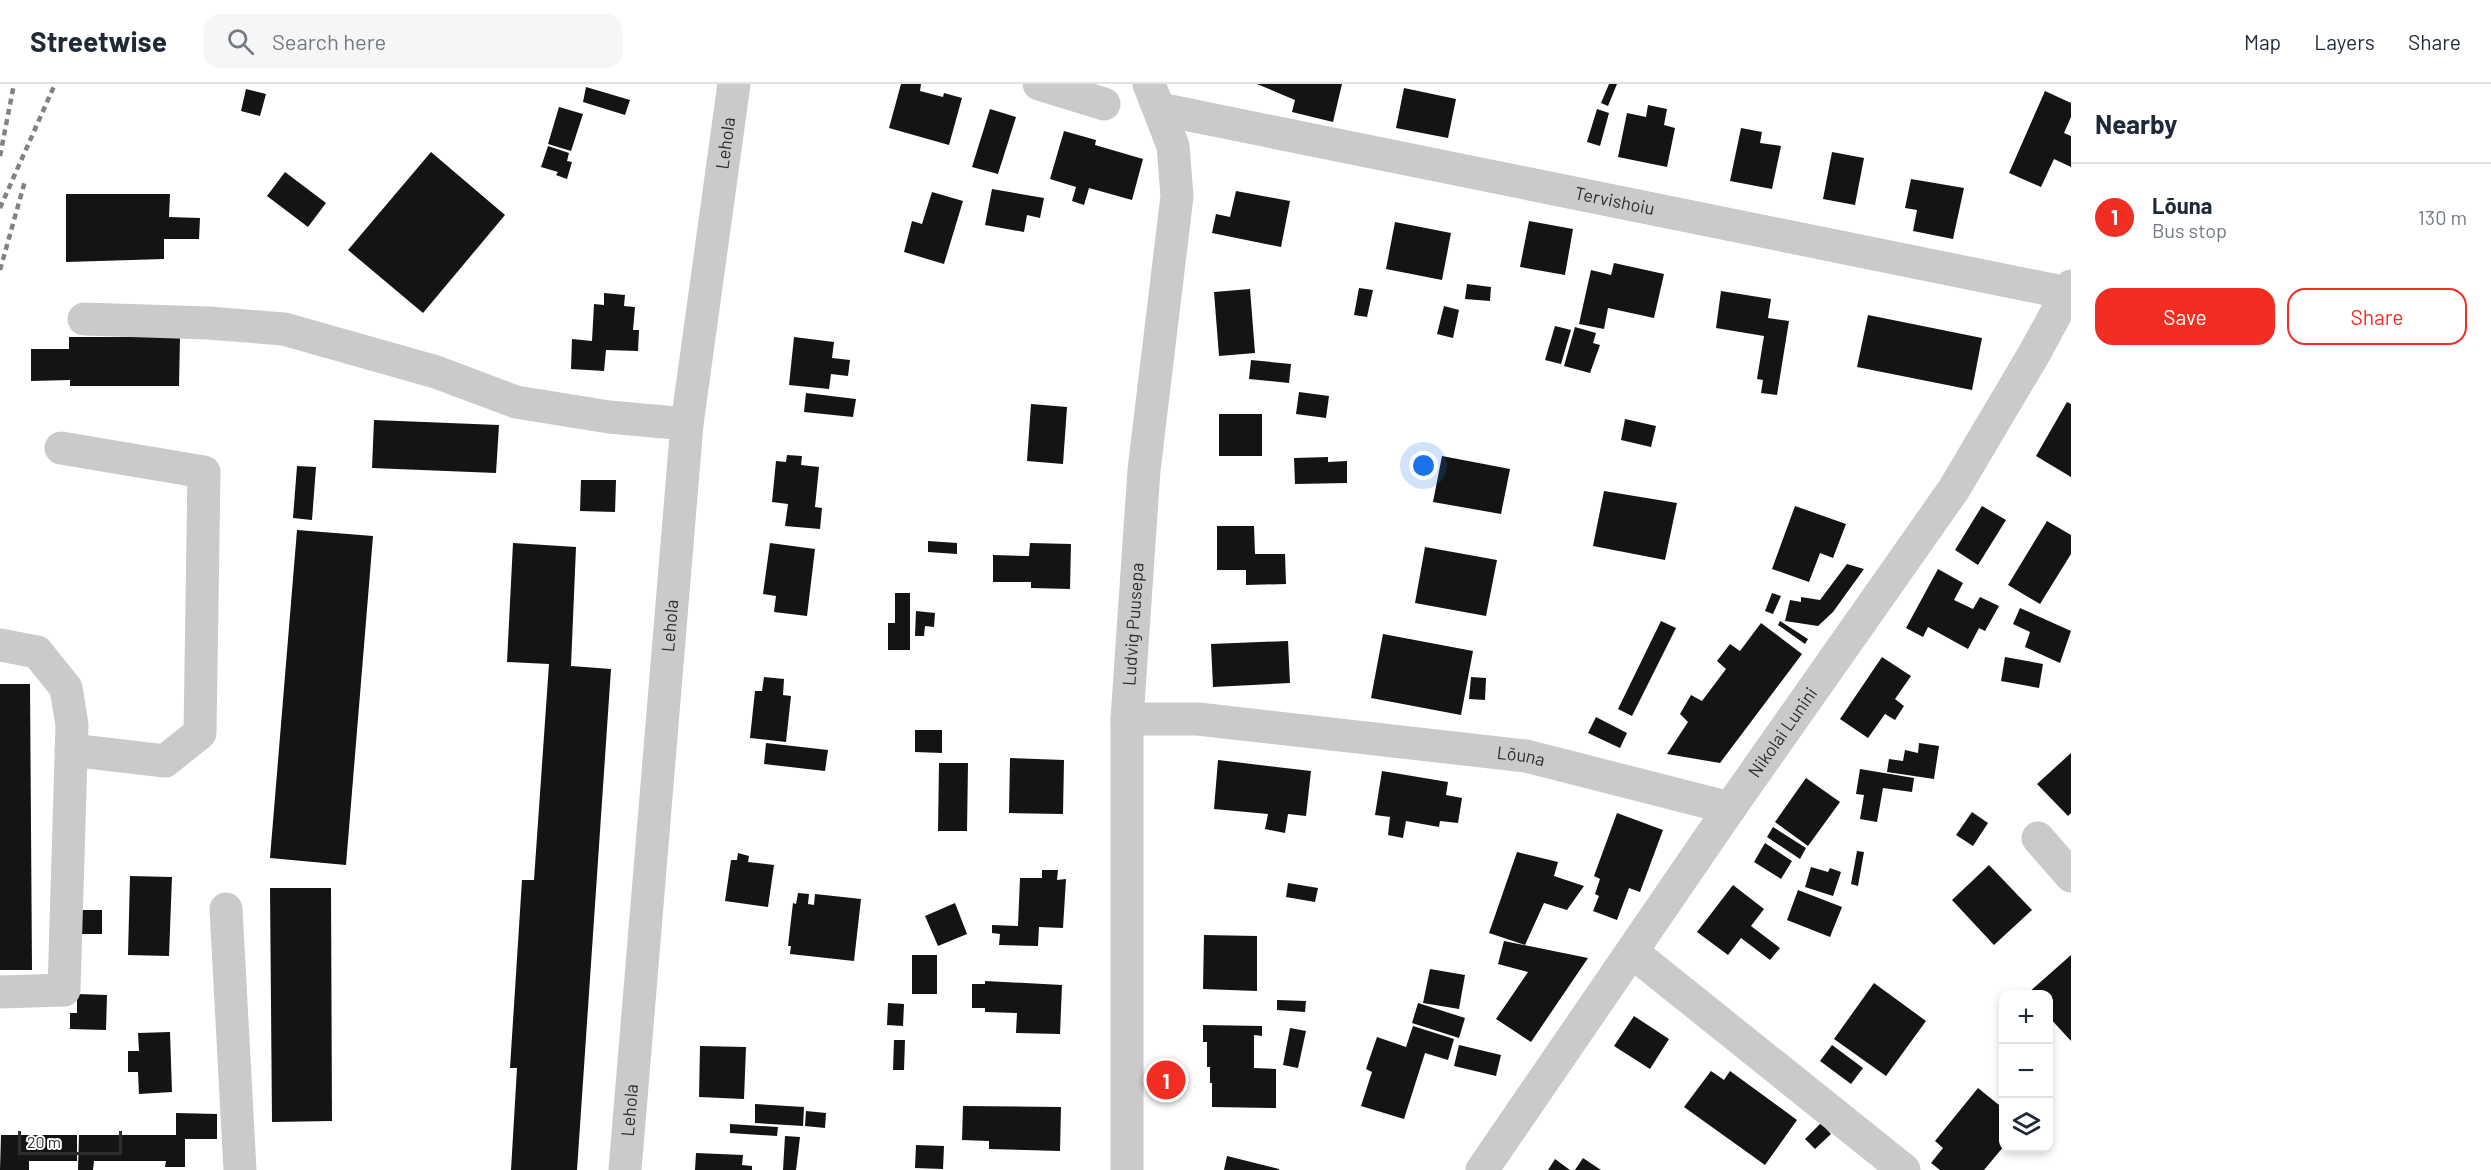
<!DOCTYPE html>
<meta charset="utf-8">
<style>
:root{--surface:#fff;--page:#f6f6f7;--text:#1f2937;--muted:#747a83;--line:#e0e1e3;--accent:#f22d21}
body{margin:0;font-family:Barlow,sans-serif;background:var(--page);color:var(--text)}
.controls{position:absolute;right:18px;bottom:18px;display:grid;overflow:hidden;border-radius:12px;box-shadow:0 3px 9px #0003}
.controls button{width:54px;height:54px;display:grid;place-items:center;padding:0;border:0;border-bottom:2px solid var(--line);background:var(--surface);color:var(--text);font:30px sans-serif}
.scale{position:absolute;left:18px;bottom:15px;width:104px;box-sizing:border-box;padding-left:6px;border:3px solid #2d2d2d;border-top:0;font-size:16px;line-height:21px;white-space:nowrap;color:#2d2d2d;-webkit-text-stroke:4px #fff;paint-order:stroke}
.you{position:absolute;left:1424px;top:382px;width:21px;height:21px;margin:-15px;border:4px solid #fff;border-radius:50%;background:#1a73e8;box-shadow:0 0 0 9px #1a73e833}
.badge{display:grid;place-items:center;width:39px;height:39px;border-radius:50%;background:var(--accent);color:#fff;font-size:20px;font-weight:700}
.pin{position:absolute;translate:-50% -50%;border:3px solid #fff;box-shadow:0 2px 6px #0006}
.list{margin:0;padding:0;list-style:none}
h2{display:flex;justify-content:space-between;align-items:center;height:78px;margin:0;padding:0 24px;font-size:26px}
h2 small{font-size:20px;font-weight:400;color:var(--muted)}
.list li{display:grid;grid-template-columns:39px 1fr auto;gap:18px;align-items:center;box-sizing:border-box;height:108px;padding:0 24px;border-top:2px solid var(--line)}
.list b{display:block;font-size:22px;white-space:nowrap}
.list p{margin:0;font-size:20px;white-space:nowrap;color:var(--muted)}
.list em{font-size:20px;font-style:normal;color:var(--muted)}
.actions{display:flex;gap:12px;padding:18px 24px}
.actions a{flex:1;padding:14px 0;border:2px solid var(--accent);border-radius:18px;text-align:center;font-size:21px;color:var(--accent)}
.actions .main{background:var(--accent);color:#fff}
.icon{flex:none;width:33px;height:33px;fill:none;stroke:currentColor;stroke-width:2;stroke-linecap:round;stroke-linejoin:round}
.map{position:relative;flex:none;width:2071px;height:1086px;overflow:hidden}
header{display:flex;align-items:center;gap:36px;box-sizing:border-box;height:84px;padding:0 30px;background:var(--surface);border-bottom:2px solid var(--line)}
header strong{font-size:28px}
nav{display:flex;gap:33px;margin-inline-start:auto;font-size:21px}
.search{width:420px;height:54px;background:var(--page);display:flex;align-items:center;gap:15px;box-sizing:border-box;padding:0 21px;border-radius:18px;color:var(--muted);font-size:22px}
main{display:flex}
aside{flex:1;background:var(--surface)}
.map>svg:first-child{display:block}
.building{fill:#141414}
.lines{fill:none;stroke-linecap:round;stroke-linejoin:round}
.minor{stroke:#cacaca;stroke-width:33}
.rail{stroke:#828282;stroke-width:4.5;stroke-dasharray:6 4.5;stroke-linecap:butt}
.labels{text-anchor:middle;stroke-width:6;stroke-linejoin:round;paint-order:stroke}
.street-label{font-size:18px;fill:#2d2d2d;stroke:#fff}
</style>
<header>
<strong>Streetwise</strong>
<div class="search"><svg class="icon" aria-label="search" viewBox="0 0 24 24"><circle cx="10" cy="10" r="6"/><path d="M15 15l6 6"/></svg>Search here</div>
<nav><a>Map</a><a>Layers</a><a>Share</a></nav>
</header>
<main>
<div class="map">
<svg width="2071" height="1086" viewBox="0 0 2071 1086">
<rect width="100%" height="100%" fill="#fff"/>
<g class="building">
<polygon points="901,0 921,0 920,7 943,13 944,9 962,14 949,61 889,44"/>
<polygon points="1257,0 1342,0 1333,38 1292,28 1295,16"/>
<polygon points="1609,0 1617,0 1608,22 1601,19"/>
<polygon points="586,3 630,16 625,31 583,18"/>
<polygon points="1404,4 1456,15 1448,54 1396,44"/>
<polygon points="246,5 266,10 260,32 241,27"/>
<polygon points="2045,7 2071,19 2071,33 2064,49 2071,52 2071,83 2054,75 2041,103 2009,89"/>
<polygon points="1648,21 1667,25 1664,41 1675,44 1667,83 1618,73 1627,29 1646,33"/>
<polygon points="559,23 583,30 571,67 548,60"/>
<polygon points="990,25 1016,33 998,90 972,83"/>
<polygon points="1597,25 1609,29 1600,62 1587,58"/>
<polygon points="1741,44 1762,48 1760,59 1781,62 1772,105 1730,97"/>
<polygon points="1064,47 1096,56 1095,61 1143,75 1132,116 1089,104 1084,121 1072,117 1076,103 1050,95"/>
<polygon points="548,62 569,69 567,77 572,78 567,95 556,91 558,88 541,83"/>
<polygon points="431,68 505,131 423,229 348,166"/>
<polygon points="1832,68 1864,74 1855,121 1823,115"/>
<polygon points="285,88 326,119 308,143 267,112"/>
<polygon points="1911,95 1964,104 1953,155 1913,147 1917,126 1905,124"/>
<polygon points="992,105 1044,114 1040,134 1027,131 1024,148 985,141"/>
<polygon points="1236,107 1290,117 1281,163 1212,149 1216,130 1230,133"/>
<polygon points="932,108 963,117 944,180 904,168 912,137 922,140"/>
<polygon points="66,110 170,110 169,133 200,134 199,155 164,155 164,175 66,178"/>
<polygon points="1529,137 1573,145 1565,191 1520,183"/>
<polygon points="1395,138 1451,149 1442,196 1386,185"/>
<polygon points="1614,179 1664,190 1654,234 1608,224 1604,245 1579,240 1591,186 1611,191"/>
<polygon points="1467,200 1491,203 1490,217 1465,215"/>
<polygon points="1359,204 1373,206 1367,233 1354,231"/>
<polygon points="1250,205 1255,269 1219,272 1214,208"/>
<polygon points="1721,207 1771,215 1768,234 1789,237 1777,311 1761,309 1763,296 1757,295 1764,252 1716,244"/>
<polygon points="604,209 625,211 624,222 635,223 633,246 639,246 638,267 606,266 604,287 571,285 572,255 592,257 594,220 604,221"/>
<polygon points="1444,222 1459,226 1453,254 1437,250"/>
<polygon points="1868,231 1982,254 1972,306 1857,283"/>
<polygon points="1555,242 1571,246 1561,280 1545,276"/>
<polygon points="1575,243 1596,249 1593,259 1600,261 1590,289 1564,282"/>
<polygon points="69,253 180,253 179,302 70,302 70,296 31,297 31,265 69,265"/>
<polygon points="794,253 834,258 832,274 850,276 848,292 831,290 829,305 789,301"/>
<polygon points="1251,276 1291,280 1289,299 1249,295"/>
<polygon points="1299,308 1329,312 1326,334 1296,330"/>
<polygon points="806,309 856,315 853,333 804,328"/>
<polygon points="2067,318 2071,320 2071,393 2036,372"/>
<polygon points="1031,320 1067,323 1063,380 1027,377"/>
<rect x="1219" y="330" width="43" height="42"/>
<polygon points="1625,335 1656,342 1651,363 1621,356"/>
<polygon points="374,336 499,341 496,389 372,384"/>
<polygon points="787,371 802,372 801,381 819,383 815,423 822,424 820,445 785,442 788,420 772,418 776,377 786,378"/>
<polygon points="1442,372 1510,385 1501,430 1433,418"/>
<polygon points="1328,373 1328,378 1347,377 1347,399 1295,400 1294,374"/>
<polygon points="297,382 316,383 312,436 293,434"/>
<polygon points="581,396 616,396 615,428 580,427"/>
<polygon points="1604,407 1677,419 1665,476 1593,462"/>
<polygon points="1795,422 1846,440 1833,474 1820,469 1809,498 1772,485"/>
<polygon points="1982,422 2006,436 1978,481 1955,466"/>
<polygon points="2047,437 2071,451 2071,470 2040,520 2008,501"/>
<polygon points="1217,442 1254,442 1255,470 1285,470 1286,500 1246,501 1246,486 1217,486"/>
<polygon points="297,446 373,452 346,781 270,774"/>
<polygon points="928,457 957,459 957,470 928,468"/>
<polygon points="513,459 576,463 571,582 611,585 577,1086 511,1086 517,984 510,984 522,796 534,796 549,580 507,578"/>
<polygon points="770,459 815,465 807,532 774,528 776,512 763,510"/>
<polygon points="1030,459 1071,460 1070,505 1031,504 1031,498 993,498 993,471 1029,472"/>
<polygon points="1425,463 1497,476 1486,532 1415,519"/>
<polygon points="1847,480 1864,485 1833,528 1818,542 1785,537 1790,516 1801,518 1801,513 1820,516"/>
<polygon points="1938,485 1963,499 1954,516 1973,525 1980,513 1999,522 1985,547 1979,544 1968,565 1928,543 1923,553 1906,544"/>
<polygon points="895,509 910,509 910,566 888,566 888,539 895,539"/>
<polygon points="1772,509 1781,512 1773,530 1765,527"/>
<polygon points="2020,524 2071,547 2060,579 2025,563 2030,548 2013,540"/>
<polygon points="916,527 935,529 934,543 925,542 924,552 915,552"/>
<polygon points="1661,537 1676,544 1632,632 1618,625"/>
<polygon points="1780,537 1808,555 1805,560 1778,541"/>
<polygon points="1761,539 1802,570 1720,679 1667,670 1688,638 1680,630 1691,611 1702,617 1726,585 1717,577 1730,560 1740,567"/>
<polygon points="1383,550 1473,567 1461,631 1371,614"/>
<polygon points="1288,557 1290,599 1213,603 1211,560"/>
<polygon points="1882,573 1911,592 1895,615 1904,622 1895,636 1885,630 1868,654 1840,635"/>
<polygon points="2005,573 2043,580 2039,604 2001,597"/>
<polygon points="764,593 784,595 783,611 791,612 786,658 750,654 755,607 762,607"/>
<polygon points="1471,593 1486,594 1485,616 1469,615"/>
<polygon points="0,600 30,600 32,886 0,886"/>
<polygon points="1596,633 1627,649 1620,664 1588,649"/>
<polygon points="915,646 942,646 942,669 915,668"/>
<polygon points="766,659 828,666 825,687 764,680"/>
<polygon points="1919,659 1939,662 1934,695 1887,688 1889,675 1903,677 1905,666 1918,669"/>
<polygon points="2071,669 2071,729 2068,732 2037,700"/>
<polygon points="1010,674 1064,676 1063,730 1009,729"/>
<polygon points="1218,676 1311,687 1306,732 1288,730 1285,749 1265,745 1268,730 1214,725"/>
<polygon points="939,679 968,679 967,747 938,747"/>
<polygon points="1860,685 1914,694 1912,708 1883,704 1877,738 1860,735 1864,711 1856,710"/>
<polygon points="1382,687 1448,698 1446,711 1462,714 1458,739 1440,737 1439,743 1406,737 1403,754 1388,751 1390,733 1375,731"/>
<polygon points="1806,694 1840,718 1808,762 1775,738"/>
<polygon points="1972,728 1988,739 1973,762 1956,751"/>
<polygon points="1617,729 1663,746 1640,808 1629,804 1617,836 1593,827 1599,812 1595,810 1600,795 1594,792"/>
<polygon points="1773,743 1806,764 1800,775 1767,753"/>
<polygon points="1765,759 1792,777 1781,795 1754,778"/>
<polygon points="1857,767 1864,768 1858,802 1851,800"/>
<polygon points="1517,768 1558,778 1554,792 1584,802 1567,826 1544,819 1525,861 1489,849"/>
<polygon points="738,769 749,772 748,778 774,781 768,823 725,817 731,776 737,776"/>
<polygon points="1989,781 2032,826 1994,861 1952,816"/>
<polygon points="1811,783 1828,788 1830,784 1841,788 1833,812 1805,803"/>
<polygon points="1042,786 1058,786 1057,796 1066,795 1063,844 1039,843 1038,862 999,861 1000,850 992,849 992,841 1018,842 1020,794 1042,794"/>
<polygon points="130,792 172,793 169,872 128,871"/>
<polygon points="1288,799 1318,804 1315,818 1286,813"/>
<polygon points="1733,801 1764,825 1751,842 1780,864 1770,876 1741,854 1728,871 1697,848"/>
<polygon points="270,804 331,804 332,1037 272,1038"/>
<polygon points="1798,806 1842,823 1830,853 1787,836"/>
<polygon points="798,809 809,810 808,820 814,821 815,810 861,815 854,877 790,870 791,862 788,862 793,819 796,820"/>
<polygon points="955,819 967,850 938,862 925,832"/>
<polygon points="80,826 102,826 102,850 81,850"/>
<polygon points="1204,851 1257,852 1257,907 1203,905"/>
<polygon points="1504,857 1588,874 1531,958 1496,935 1528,888 1498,880"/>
<rect x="912" y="871" width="25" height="39"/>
<polygon points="2071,871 2071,957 2048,932 2048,910 2028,909"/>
<polygon points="1430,885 1465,891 1459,925 1423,919"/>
<polygon points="985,897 1062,901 1060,950 1016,949 1017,929 985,928 985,924 972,924 972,900 985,900"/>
<polygon points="1874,899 1926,937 1886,992 1834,955"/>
<polygon points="77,910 107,911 106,946 70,945 70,929 77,929"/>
<polygon points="1277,916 1306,917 1305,928 1277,926"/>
<polygon points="888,919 904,920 903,942 887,941"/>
<polygon points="1418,919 1465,934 1459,954 1412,939"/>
<polygon points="1634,932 1669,955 1650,985 1614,962"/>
<polygon points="1203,941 1262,942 1262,952 1254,951 1254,984 1276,985 1276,1024 1212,1023 1212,999 1210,999 1210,983 1207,983 1207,958 1203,958"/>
<polygon points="1413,942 1454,955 1448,976 1425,969 1404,1035 1361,1022 1372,988 1366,985 1377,953 1406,963"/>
<polygon points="1290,944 1306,947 1298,984 1283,981"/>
<polygon points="170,948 172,1008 139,1010 138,988 128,988 128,967 139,967 138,949"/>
<polygon points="894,956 905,956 904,986 893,986"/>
<polygon points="1459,961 1501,971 1496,992 1454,982"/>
<polygon points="1832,961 1863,984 1851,1000 1820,977"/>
<polygon points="700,962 746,963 744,1015 699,1013"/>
<polygon points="1711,987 1724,996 1730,987 1797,1036 1765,1081 1684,1023"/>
<polygon points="1978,1004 2004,1025 2004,1062 1984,1086 1940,1086 1931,1079 1943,1064 1935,1057"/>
<polygon points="755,1020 804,1023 803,1042 755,1039"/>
<polygon points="963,1022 1061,1023 1060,1067 989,1065 989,1057 962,1056"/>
<polygon points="806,1027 826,1029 825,1044 805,1042"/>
<polygon points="176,1029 217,1030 217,1055 185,1055 185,1083 165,1083 166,1077 94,1077 93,1086 78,1086 79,1051 176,1051"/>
<polygon points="1821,1039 1831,1050 1815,1065 1805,1055"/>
<polygon points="730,1040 778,1043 777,1052 730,1049"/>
<polygon points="1,1051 77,1051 77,1077 29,1077 29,1086 0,1086"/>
<polygon points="785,1052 800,1053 796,1086 783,1086"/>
<polygon points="916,1061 944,1062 943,1085 915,1084"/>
<polygon points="696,1069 743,1071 742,1081 752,1082 752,1086 695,1086"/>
<polygon points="1227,1072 1279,1085 1279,1086 1224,1086"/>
<polygon points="1583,1074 1601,1086 1575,1086"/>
<polygon points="1555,1075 1570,1086 1548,1086"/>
</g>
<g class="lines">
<g class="minor">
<polyline points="1039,0 1104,20"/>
<path id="s1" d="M1160,25l907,184"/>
<polyline points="84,235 208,239 284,245 436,288 516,318 609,333 687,340"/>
<polyline points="61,364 204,388 200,649 165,677 71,666"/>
<polyline points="0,561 37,568 66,604 72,641 64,906 0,908"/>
<path id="s2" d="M1127,635h71l328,37 204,52"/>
<polyline points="2038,754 2071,792"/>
<polyline points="226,825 240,1086"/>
<polyline points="1632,868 1904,1086"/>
<path id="s3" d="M625,1086l62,-746 47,-340"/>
<path id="s4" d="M1127,1086v-451l17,-249 33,-274 -4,-50 -24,-62"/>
<path id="s5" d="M1482,1086l248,-362 224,-319 80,-135 37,-68"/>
</g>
<g class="rail">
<polyline points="0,72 14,0"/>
<polyline points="0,124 55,0"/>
<polyline points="0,186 25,97"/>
</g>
</g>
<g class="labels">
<g class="street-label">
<text dy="6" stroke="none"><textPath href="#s3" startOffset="1032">Lehola</textPath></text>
<text dy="6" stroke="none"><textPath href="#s1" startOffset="464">Tervishoiu</textPath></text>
<text dy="6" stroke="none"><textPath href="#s4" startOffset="546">Ludvig Puusepa</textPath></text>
<text dy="6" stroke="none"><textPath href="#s3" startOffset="546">Lehola</textPath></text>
<text dy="6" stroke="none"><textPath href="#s5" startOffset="531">Nikolai Lunini</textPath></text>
<text dy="6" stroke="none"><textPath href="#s2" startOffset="396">Lõuna</textPath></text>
<text dy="6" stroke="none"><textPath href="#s3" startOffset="60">Lehola</textPath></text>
</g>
</g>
</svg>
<div class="controls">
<button>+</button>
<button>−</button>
<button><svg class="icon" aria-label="layers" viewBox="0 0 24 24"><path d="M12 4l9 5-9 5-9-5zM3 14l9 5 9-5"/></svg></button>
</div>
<div class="scale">20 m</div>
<div class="you"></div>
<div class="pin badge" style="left:1166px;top:996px">1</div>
</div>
<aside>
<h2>Nearby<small></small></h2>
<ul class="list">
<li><span class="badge">1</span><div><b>Lõuna</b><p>Bus stop</p></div><em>130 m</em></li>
</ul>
<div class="actions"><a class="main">Save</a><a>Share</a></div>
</aside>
</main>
